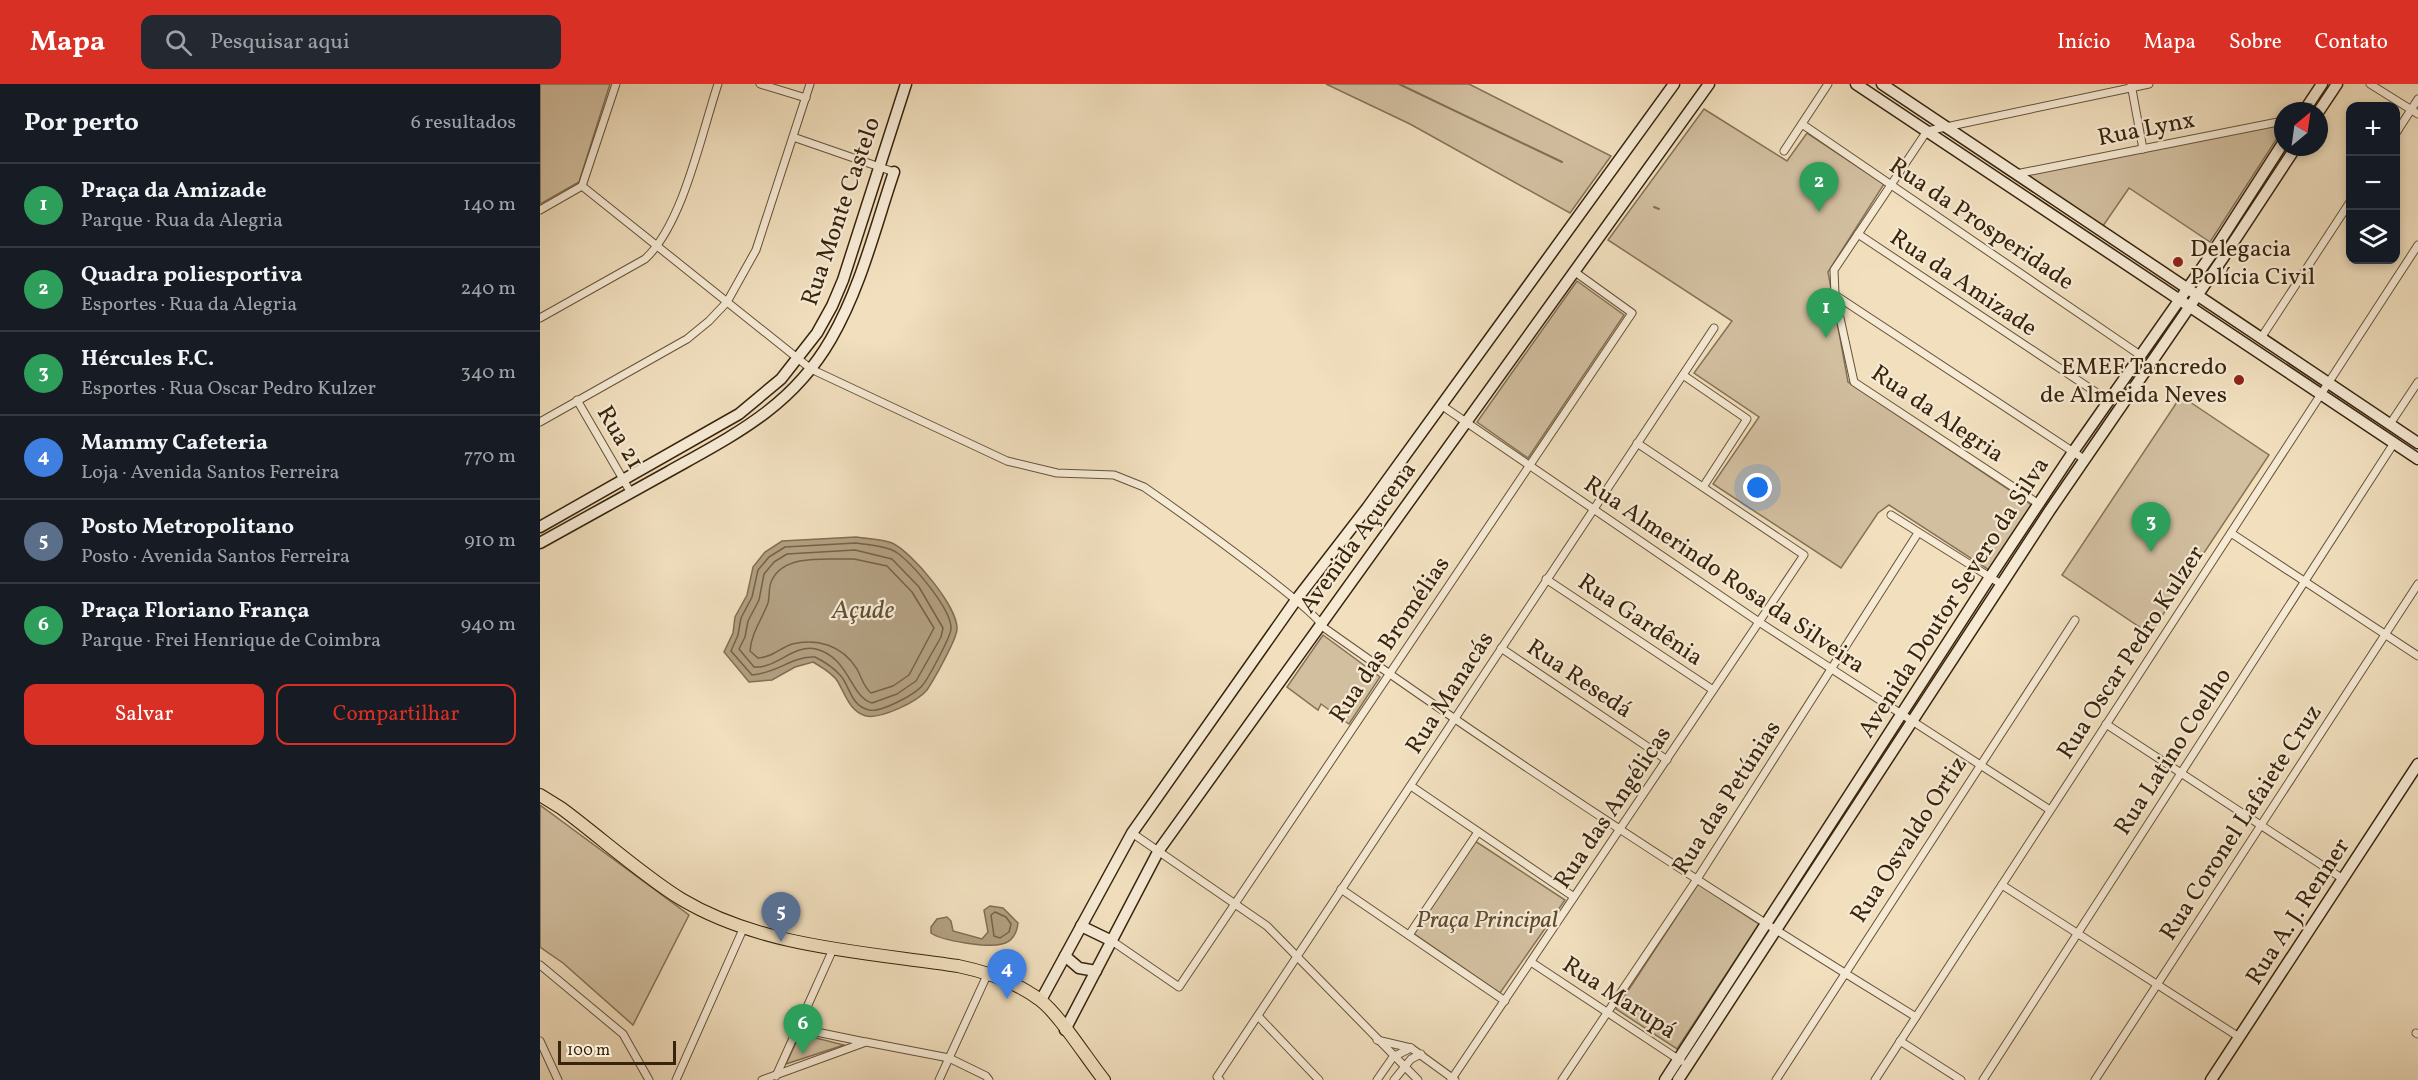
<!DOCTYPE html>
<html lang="pt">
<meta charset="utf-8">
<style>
:root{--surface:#171b24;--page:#242831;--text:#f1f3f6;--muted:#9ea1a6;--line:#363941;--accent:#d93025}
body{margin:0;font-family:Vollkorn,serif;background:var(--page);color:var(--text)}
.controls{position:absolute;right:18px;top:18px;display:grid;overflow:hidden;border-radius:12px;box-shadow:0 3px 9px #0003}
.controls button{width:54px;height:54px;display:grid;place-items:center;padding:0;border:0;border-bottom:2px solid var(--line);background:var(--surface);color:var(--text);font:30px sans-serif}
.compass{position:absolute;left:1734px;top:18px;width:54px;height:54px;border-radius:50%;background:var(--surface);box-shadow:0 3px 9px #0003;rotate:29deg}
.scale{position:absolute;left:18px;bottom:15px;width:118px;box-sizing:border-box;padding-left:6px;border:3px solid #38240c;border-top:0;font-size:16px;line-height:21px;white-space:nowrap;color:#38240c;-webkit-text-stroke:4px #f6ead5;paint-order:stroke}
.you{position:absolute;left:1218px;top:404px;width:21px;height:21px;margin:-15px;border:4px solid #fff;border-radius:50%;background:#1a73e8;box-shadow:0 0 0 9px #1a73e833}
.badge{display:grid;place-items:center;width:39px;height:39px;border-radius:50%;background:var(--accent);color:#fff;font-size:20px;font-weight:700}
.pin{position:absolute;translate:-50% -50px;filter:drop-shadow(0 2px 3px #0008)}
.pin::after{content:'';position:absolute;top:32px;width:21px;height:18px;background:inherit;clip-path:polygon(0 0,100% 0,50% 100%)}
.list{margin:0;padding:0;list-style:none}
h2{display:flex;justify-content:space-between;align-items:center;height:78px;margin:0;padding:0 24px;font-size:26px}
h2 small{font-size:20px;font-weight:400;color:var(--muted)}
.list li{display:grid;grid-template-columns:39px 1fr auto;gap:18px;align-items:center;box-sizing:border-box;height:84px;padding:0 24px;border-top:2px solid var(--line)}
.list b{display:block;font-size:22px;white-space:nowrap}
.list p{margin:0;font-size:20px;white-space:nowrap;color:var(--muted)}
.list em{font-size:20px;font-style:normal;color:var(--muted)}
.actions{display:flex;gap:12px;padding:18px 24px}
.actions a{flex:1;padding:14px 0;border:2px solid var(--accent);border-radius:12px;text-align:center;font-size:21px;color:var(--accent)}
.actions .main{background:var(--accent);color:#fff}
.icon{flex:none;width:33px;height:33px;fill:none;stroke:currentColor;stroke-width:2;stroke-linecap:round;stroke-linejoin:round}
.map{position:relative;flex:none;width:1878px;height:996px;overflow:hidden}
header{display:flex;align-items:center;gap:36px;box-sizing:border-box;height:84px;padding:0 30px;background:var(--accent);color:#fff}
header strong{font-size:28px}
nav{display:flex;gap:33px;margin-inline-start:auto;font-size:21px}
.search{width:420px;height:54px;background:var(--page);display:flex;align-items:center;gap:15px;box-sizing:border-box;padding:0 21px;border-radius:12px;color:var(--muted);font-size:22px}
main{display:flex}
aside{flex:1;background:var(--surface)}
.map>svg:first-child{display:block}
.green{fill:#d2bfa0;stroke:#857256;stroke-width:1.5}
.water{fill:#b29f81;stroke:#816e52;stroke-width:1.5}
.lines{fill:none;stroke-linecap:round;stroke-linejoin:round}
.shore{stroke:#756246;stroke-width:1.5}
.stream{stroke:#816e52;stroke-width:2}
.street-casing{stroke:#665338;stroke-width:9}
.secondary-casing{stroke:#38240c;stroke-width:13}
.primary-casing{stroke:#38240c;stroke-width:14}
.street{stroke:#f6ead5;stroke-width:7}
.secondary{stroke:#f6ead5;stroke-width:10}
.primary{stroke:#f1dfbe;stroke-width:12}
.poi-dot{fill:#8f2418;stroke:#f6ead5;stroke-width:2}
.labels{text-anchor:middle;stroke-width:4.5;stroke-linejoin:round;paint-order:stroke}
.street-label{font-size:24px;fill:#38240c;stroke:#f6ead5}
.poi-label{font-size:24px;fill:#38240c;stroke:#f6ead5;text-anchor:start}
.park-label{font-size:24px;font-style:italic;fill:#5e4b31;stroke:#f6ead5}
.water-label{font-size:26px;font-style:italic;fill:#634f35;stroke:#f6ead5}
</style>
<header>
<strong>Mapa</strong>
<div class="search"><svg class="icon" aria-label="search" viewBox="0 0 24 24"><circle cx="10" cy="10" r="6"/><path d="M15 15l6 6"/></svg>Pesquisar aqui</div>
<nav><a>Início</a><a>Mapa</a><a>Sobre</a><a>Contato</a></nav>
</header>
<main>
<aside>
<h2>Por perto<small>6 resultados</small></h2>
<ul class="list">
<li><span class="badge" style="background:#2e9e5b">1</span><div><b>Praça da Amizade</b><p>Parque · Rua da Alegria</p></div><em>140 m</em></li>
<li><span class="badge" style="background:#2e9e5b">2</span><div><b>Quadra poliesportiva</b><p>Esportes · Rua da Alegria</p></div><em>240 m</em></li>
<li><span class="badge" style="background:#2e9e5b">3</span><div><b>Hércules F.C.</b><p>Esportes · Rua Oscar Pedro Kulzer</p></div><em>340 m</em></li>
<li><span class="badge" style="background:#3f7fe0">4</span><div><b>Mammy Cafeteria</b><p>Loja · Avenida Santos Ferreira</p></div><em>770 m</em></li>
<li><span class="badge" style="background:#5c6f8a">5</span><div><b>Posto Metropolitano</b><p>Posto · Avenida Santos Ferreira</p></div><em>910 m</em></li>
<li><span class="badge" style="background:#2e9e5b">6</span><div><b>Praça Floriano França</b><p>Parque · Frei Henrique de Coimbra</p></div><em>940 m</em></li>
</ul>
<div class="actions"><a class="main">Salvar</a><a>Compartilhar</a></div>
</aside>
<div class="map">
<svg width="1878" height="996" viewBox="0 0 1878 996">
<rect width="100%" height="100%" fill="#f1dfbe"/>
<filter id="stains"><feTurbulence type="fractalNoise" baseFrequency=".00333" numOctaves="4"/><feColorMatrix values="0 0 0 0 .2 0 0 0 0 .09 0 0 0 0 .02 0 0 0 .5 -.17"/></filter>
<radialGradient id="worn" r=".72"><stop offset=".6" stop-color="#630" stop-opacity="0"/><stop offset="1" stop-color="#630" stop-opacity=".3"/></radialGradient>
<g class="green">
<polygon points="0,0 70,0 39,98 0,120"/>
<polygon points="786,0 929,0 1071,72 1030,129 870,40"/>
<polygon points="1164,25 1247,77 1267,49 1344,100 1288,188 1308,298 1493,422 1449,486 1349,421 1338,429 1301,484 1173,400 1219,333 1154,289 1192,237 1068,156"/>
<polygon points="1743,40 1743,45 1670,158 1589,104 1563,142 1485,91"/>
<polygon points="1037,197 1084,231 988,374 937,338"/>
<polygon points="1641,312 1729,371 1610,550 1522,491"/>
<polygon points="783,551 840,593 809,640 781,620 778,626 747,603"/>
<polygon points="0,721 149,831 93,941 23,879 0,863"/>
<polygon points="935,757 1025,816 960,909 873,849"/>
<polygon points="1158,800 1219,840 1137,965 1076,925"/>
<polygon points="260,950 304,961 246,980"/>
</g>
<g class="water">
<path d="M316,453c12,2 26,2 36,6 20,9 66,64 65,86 0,10 -24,52 -30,61 -10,12 -46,29 -61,26 -16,-4 -21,-22 -28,-34 -5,-9 -17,-15 -25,-20l-18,5 -23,13 -23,2 -25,-30 9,-19 2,-16 12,-22 6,-28 12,-15 17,-11z"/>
<path d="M450,822l13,2 15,15c-1,10 -6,19 -16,21 -14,4 -60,-3 -71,-11v-6l6,-8 10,-2 4,4 2,10 29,8 6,-7 -4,-22z"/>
</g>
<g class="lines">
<g class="shore">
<path d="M316,459c12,2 29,2 40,9 16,11 56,57 55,77 -1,9 -23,50 -29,57 -8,9 -42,27 -53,24 -18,-4 -19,-23 -28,-34 -7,-8 -16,-14 -26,-19 -23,-1 -37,16 -63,18l-21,-24 7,-16 3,-17 11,-21 6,-27 11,-13 16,-10z"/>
<path d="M315,466l37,9 27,28 24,41 -2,9 -25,44 -19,13 -25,9c-21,-5 -23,-46 -56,-54 -23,-5 -40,20 -62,18l-15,-18 6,-12 3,-16 11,-21 5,-26 10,-12 13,-8z"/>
<path d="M314,475l33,7 25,26 22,36 -25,47 -16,11 -22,7c-8,-7 -9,-15 -14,-24 -15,-24 -40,-31 -65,-25 -12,4 -21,14 -34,14l-8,-7c1,-17 12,-32 18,-48 2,-7 0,-16 4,-23 13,-27 57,-20 82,-21z"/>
<polygon points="455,828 466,833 471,840 469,848 460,854 454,852 451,831"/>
</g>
<g class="stream">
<polyline points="859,0 1022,78"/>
<polyline points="1114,123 1119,125"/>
</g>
<g class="street-casing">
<g id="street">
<polyline points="220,0 266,14"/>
<polyline points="1591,0 1603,65"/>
<polyline points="1830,0 1878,30"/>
<polyline points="1262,40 1600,271"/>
<polyline points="1856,49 1878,15"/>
<polyline points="253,53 354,88"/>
<polyline points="1244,67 1288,0"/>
<polyline points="1476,90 1743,37"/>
<path d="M42,102l229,183 196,92 50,12 57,2 30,12c26,18 171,121 179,140 193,137 391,266 593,390"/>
<polyline points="0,126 42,102 76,0"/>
<polyline points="1318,150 1569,317"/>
<polyline points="1295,211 1544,375"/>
<path d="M0,234l105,-59c38,-35 56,-124 73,-175"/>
<polyline points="1721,254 1810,118"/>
<polyline points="1143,291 1207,335 1163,403"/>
<polyline points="37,316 91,409"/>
<polyline points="901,321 1219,538 1510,726"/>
<polyline points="0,338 147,255 169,237 187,218 216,166 270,0"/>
<polyline points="1850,340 1878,298"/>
<polyline points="1499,420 1314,298 1295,211 1294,186 1387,47 1609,0"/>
<polyline points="1351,431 1461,500"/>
<polyline points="1691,449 1878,572"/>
<polyline points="1006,495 1173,606"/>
<polyline points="961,564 1127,676"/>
<polyline points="1566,640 1803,795"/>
<polyline points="871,702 1034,813"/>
<polyline points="592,749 727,842 878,996"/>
<polyline points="1462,801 1699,953"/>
<polyline points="801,805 965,917"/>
<polyline points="869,851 938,748"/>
<polyline points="572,857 639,903 1092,229 1035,188"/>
<polyline points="991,878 1141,977"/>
<polyline points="0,881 83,950 109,996"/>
<polyline points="718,932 779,996"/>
<polyline points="257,944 325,958"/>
<polyline points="1876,949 1878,950"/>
<polyline points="837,956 871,964 915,996"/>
<polyline points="0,957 18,996"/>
<polyline points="1360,957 1421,996"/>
<polyline points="236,992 294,863"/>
<polyline points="136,996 204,843"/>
<polyline points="222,996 326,958 409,974 446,992 449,996"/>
<polyline points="399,996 448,889"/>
<polyline points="680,996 677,993 1174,244"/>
<polyline points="837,996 853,973 871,964"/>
<polyline points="854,996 871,975 881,970"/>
<polyline points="911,996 1264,471 1097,359"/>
<polyline points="1022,996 1157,795 1378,449"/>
<polyline points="1236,996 1535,536"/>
<polyline points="1335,996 1878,161"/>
<polyline points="1443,996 1854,359"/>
<polyline points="1555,996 1878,500"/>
</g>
</g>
<g class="secondary-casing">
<g id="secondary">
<polyline points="1316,0 1878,375"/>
<polyline points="1342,0 1878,359"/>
<polyline points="1764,27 1782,0"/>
<polyline points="1779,27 1797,0"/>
<polyline points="0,443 199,330 241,295 277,249 292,222 303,196 366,0"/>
<path d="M0,459c43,-24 85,-47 128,-71 66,-37 124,-65 163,-133 30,-52 44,-111 63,-167"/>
<polyline points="541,842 572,857"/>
<polyline points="525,872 539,884 556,887"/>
<polyline points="501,916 592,749 756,516 827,424 1134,0"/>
<polyline points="525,946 619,766 1169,0"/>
<polyline points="1125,996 1450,493 1533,368 1673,168 1743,59"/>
<polyline points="1138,996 1510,426 1683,174 1756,63"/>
<polyline points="1671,996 1878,680"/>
</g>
</g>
<g class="primary-casing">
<path id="primary" d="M0,711l21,13c38,28 81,67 120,91 82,49 185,53 277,67 29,6 57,15 82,34 19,14 47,59 64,80"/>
</g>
<use href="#street" class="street"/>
<use href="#secondary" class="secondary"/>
<use href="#primary" class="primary"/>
</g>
<g class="poi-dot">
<circle cx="1638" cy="178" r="6"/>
<circle cx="1699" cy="296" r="6"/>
</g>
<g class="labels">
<g class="street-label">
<text transform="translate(1606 44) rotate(-11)" y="8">Rua Lynx</text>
<text transform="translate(300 127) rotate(-71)" y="8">Rua Monte Castelo</text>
<text transform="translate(1442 139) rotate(34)" y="8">Rua da Prosperidade</text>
<text transform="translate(1424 198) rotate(34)" y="8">Rua da Amizade</text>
<text transform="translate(1398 329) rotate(34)" y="8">Rua da Alegria</text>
<text transform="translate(81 353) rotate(60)" y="8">Rua 21</text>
<text transform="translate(817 453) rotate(-54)" y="8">Avenida Açucena</text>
<text transform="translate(1185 490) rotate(34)" y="8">Rua Almerindo Rosa da Silveira</text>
<text transform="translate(1413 513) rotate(-57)" y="8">Avenida Doutor Severo da Silva</text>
<text transform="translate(1101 535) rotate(34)" y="8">Rua Gardênia</text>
<text transform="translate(849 555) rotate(-56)" y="8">Rua das Bromélias</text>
<text transform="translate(1590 568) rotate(-57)" y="8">Rua Oscar Pedro Kulzer</text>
<text transform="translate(1040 594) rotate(34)" y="8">Rua Resedá</text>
<text transform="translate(909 608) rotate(-57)" y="8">Rua Manacás</text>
<text transform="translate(1632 667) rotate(-57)" y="8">Rua Latino Coelho</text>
<text transform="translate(1186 713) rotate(-57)" y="8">Rua das Petúnias</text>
<text transform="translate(1072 723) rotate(-56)" y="8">Rua das Angélicas</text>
<text transform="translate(1700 738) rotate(-57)" y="8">Rua Coronel Lafaiete Cruz</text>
<text transform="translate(1368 755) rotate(-57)" y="8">Rua Osvaldo Ortiz</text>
<text transform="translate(1757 827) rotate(-57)" y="8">Rua A. J. Renner</text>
<text transform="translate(1080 913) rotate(33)" y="8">Rua Marupá</text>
</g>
<g class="poi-label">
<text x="1650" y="172">Delegacia<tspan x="1650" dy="28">Polícia Civil</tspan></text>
<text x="1687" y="290" text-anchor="end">EMEF Tancredo<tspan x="1687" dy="28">de Almeida Neves</tspan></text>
</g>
<g class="park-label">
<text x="947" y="843">Praça Principal</text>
</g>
<g class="water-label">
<text x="323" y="534">Açude</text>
</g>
</g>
<rect width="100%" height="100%" filter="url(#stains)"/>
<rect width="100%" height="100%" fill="url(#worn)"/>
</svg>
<div class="controls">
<button>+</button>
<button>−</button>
<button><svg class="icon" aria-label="layers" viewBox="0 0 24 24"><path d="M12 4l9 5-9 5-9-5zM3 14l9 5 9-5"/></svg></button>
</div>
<svg class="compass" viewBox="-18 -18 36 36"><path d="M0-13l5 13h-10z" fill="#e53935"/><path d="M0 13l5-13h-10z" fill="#9ea1a6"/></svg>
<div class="scale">100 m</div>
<div class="you"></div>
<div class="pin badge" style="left:1286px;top:254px;background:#2e9e5b">1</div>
<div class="pin badge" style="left:1279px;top:128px;background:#2e9e5b">2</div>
<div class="pin badge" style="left:1611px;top:468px;background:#2e9e5b">3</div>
<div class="pin badge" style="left:467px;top:915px;background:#3f7fe0">4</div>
<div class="pin badge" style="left:241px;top:858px;background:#5c6f8a">5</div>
<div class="pin badge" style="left:263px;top:970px;background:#2e9e5b">6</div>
</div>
</main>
